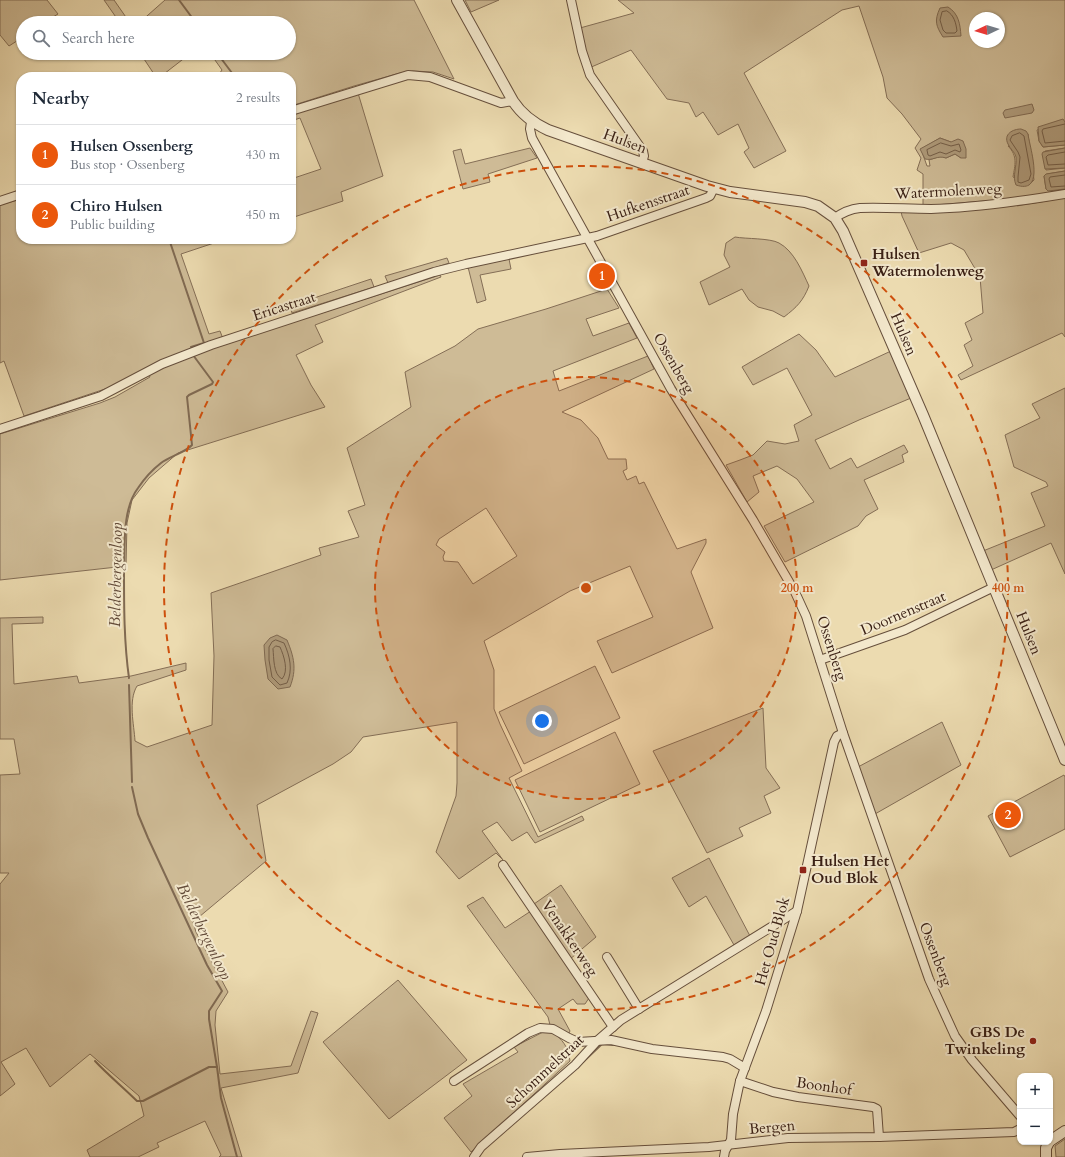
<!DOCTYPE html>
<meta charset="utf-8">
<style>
:root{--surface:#fff;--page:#f6f6f7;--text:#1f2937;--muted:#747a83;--line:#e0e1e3;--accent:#ea580c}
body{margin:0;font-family:Cardo,serif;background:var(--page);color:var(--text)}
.controls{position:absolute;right:12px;bottom:12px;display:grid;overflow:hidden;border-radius:8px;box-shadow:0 1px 3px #0004}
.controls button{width:36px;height:36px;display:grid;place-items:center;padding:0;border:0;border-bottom:1px solid var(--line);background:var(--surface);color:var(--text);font:20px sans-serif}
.compass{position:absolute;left:969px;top:12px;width:36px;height:36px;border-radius:50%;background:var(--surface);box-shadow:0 1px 3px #0004;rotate:266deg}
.you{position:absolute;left:542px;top:721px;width:14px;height:14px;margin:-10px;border:3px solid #fff;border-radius:50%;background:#1a73e8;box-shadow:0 0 0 6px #1a73e833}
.badge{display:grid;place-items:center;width:26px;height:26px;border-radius:50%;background:var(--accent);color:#fff;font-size:13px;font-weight:700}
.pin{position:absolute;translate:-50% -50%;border:2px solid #fff;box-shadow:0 1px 4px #0006}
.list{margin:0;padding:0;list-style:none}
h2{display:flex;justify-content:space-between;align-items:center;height:52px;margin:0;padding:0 16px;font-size:17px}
h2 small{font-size:13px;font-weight:400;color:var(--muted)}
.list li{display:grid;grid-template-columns:26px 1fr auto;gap:12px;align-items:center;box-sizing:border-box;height:60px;padding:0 16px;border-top:1px solid var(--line)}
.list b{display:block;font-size:15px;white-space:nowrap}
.list p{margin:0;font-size:13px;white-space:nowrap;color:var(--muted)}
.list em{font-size:13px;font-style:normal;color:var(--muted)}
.icon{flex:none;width:22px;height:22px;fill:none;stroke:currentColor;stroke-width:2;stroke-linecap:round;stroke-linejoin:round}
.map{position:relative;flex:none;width:1065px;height:1157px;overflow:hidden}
.search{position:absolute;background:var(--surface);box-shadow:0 1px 3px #0004;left:16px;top:16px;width:280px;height:44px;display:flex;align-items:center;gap:10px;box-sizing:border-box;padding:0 14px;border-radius:22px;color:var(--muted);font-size:15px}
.panel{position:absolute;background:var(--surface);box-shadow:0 1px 3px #0004;left:16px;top:72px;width:280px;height:172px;border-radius:16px}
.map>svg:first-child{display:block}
.green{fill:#cebb96;stroke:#846e56;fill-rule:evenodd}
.water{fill:#af9b7b;stroke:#806a52}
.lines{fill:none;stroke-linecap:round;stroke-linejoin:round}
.shore{stroke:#745e48;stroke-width:1}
.stream{stroke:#806a52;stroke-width:2}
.minor-casing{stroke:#664f3c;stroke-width:10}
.tertiary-casing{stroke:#664f3c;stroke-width:12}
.minor{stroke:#f3e8cc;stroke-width:8}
.tertiary{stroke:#f3e8cc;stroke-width:10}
.ring{fill:none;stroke:#ce500d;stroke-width:2;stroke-dasharray:7 5}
.poi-dot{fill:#8f2418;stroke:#f3e8cc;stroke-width:1.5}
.labels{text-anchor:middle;stroke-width:4;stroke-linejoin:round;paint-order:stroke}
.street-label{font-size:15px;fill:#3a2015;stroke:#f3e8cc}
.poi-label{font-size:15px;font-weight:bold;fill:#3a2015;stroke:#f3e8cc;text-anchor:start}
.water-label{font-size:16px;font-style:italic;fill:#634b39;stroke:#f3e8cc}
.centre{fill:#ce500d;stroke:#f3e8cc;stroke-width:2}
.ring-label{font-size:12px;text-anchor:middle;font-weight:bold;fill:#ce500d;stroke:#f3e8cc;stroke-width:4;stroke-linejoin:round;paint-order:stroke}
</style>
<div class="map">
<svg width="1065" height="1157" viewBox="0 0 1065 1157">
<rect width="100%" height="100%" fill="#ecdbb0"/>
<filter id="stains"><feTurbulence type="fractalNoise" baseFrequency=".005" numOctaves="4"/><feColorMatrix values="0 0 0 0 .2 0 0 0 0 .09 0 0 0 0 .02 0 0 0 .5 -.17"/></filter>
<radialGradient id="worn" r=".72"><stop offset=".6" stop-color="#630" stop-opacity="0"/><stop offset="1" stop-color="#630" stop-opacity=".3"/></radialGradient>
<g class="green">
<polygon points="0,0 47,0 58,14 43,23 23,23 23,37 9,46 0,35"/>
<polygon points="104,0 114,0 130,23 120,23"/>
<polygon points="165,0 414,0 454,79 433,72 413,71 400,73 354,86 291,106 291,77 217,77 222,70 210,53 289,53 289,23 139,23"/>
<polygon points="465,0 499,0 471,12"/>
<path d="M618,0h447v122l-2,-2 -26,10 2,11 4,6 22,-2v3l-20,3 1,19 19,-2v3l-18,3 -3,2 2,13 5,2 14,-2v2l-57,8 -85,7v-32l-6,-4 4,-12 -6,-10 6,-9 -19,-25 -15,-16 -4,-21 -24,-71 -17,4 -98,63 42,78 -32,17 -10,-16 5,-4 -11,-24 -20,11 -15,-23 -7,5 -7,-14 -22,-4 -36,-49 -42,18 -9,-40 54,-15zM975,18h24v24h-24zM1028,134l6,46 -5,5 -16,-8c2,-12 5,-21 -5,-31zM940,138l11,4 10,16 -6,-4 -9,4 -5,-2 -12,4 1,6h-3l-6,-17z"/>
<polygon points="140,53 191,53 160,77 156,77"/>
<polygon points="358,93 383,176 341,192 343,201 291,218 291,179 321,169 300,118 291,121 291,113"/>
<polygon points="530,148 537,158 488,174 490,182 463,189 453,151 461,149 465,164"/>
<path d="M1065,197v140l-3,-4 -101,47 -3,-5 15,-9 -9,-21 8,-5 -7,-17 18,-10 -3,-36 -16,-27 -13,-7 -32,10 -17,-37 -1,-5c55,-2 111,-1 164,-14z"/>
<polygon points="21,199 21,239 226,239 181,254 209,334 220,331 225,344 440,275 441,277 315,325 323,342 296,355 311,385 325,407 178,453 149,478 132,500 127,523 126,566 0,580 0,434 100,403 115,397 150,377 147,370 117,385 24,416 4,361 0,363 0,205"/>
<path d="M735,237c11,2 35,1 44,6 15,8 23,28 30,43 -6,15 -12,21 -25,31l-11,-6 -15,-4 -9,-7 -7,-11 -33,16 -9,-23 30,-15 -6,-12 2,-12z"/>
<polygon points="447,258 449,263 388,283 385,276"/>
<polygon points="509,259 511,269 480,275 486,300 477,303 468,267"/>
<polygon points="371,279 374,287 292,313 290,306"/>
<path d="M607,289l12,19 -33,11 7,17 36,-13 8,15 -84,33 6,20 89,-35 6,13 -92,43 19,8 17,18 10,21h18l1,10 -4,2 4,9 9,-4 3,8 5,-2 33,67 29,-10v4l-15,29 22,56 -101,45 -15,-32 56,-24 -23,-51 -60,25 -86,50 10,29v39l6,15 22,47 -13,7 29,59 44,-21 2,4 -49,23 -8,-11 -15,9 -15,-19 -15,9 21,29 -7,-7 -37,26 -23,-27 20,-56 1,-13v-61l-94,15 -12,15 -18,12 -76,41 9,56 -73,61 3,10 32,60 -12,19 -1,14 5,49 71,-8 20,-55 7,2 -20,60 -77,15 21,69h-23l2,-2 -16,-34 -48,22 2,4 -21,10h-48l-3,-7 57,-34 -5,-20 -49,-42 -40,33 -24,-39 -25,14 14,22 -15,12v-212l9,-11h-9v-98l20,-1 -6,-35h-14v-121l43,-1v6l-31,1 2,60 63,-8 2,7 52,-7 55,-13v7l-49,16c-9,15 -3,38 -2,55l12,6 65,-22 2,-69 -3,-63 110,-38 -2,-7 40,-11 -11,-26 17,-6 -18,-57 64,-41 -6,-35 50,-26 23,-17 68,-20zM486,508l31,48 -44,28 -15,-22 -14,-1 -1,-4 2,-5 -9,-7 3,-6z"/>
<polygon points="799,334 816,350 835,377 891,351 911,398 859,420 815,440 830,469 851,458 857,468 904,445 908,452 902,455 904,462 864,480 878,509 866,516 858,526 785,562 764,526 814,502 797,479 777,466 753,476 759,492 747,502 726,465 740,460 753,455 767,441 785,444 799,441 794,425 812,415 787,368 753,385 742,367"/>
<polygon points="1065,388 1065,574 1051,543 991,570 983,551 1045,526 1031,493 1048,486 1046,482 1014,467 1005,435 1040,418 1032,404"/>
<polygon points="595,666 620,718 524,764 499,712"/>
<polygon points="763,708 766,768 780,788 764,796 771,813 739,828 743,836 707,853 653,751"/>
<polygon points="942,722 961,765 875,814 858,767"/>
<polygon points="615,732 640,784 540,832 515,780"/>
<polygon points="1064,775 1065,777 1065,829 1010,857 988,816"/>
<polygon points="709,858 750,936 734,945 706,896 689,907 672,878"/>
<polygon points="561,885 596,937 569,960 534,904"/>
<polygon points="483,897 505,928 531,911 589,998 585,1004 577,1004 573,999 558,1009 570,1031 568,1035 559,1029 550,1025 548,1017 467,906"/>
<polygon points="398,980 467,1060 389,1119 323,1042"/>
<path d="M551,1031c12,9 17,15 19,30l-99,91 -27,-34 28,-22 -9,-12 55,-32 -4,-5 29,-15z"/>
<polygon points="1065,1139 1065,1157 1056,1157 1055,1146"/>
</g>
<g class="water">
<path d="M948,7c11,7 12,17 13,29l-18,1c-7,-11 -9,-16 -3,-29z"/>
<polygon points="1032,104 1034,110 1032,113 1005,118 1003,113 1005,110"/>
<polygon points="1063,119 1065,122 1065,145 1043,147 1039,141 1038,127"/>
<path d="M1021,129l5,2 2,3c2,15 18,61 -12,51 -4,-9 1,-18 0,-28 -1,-5 -6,-8 -8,-13 -5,-10 5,-15 13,-15z"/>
<path d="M940,138l11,4 7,-3 5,2 3,8v9h-5l-6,-4 -9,4c-9,-3 -13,3 -21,1l-5,-10z"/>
<polygon points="1065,148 1065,168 1045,169 1042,154 1043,152"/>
<polygon points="1065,171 1065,189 1048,191 1046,189 1044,176 1046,174"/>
<path d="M277,635l10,5c7,17 10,29 3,47l-12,2 -10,-10 -3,-19 -1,-15 6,-7z"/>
</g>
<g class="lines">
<g class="shore">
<path d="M947,11c7,4 9,12 10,20l-2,2h-9l-3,-3 -3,-10 2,-8z"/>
<polyline points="1065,124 1043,129 1042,131 1045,143 1065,141"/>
<polygon points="1020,133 1024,136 1031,174 1029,180 1021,183 1018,182 1018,177 1020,157 1018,152 1010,140 1012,136"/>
<polygon points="941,143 951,146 959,144 961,150 960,152 955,150 946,154 940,152 930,156 928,155 927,150"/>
<polyline points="1065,152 1048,155 1046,157 1048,165 1065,164"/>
<polyline points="1065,175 1050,177 1049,179 1051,187 1065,186"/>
<path d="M276,640l8,3c6,13 9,27 3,40l-7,2 -8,-8 -3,-17v-13l3,-5z"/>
<path d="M276,646l4,1c4,9 9,24 2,32 -9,-5 -8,-21 -9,-30z"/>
</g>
<g class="stream">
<polyline points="179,0 196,23"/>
<polyline points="217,53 235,77"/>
<polyline points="169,239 204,343 191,347"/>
<path d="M129,678c-5,-36 -5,-71 -5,-107 1,-25 -2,-62 14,-83 6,-9 14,-18 23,-25 8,-6 25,-11 31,-18l-5,-48 2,-2 23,-11 1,-2 -20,-27"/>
<polyline points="129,685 132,782"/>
<polyline points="132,787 138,814 148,838 207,965 222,991 209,1011 209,1019 217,1067 221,1098 237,1157"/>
<path d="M95,1061c13,14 28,26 42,40h6l66,-34h8"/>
<polyline points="583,1062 602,1044 613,1045"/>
</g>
<g class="minor-casing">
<g id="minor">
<polyline points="571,0 582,51 590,75 643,151 644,156 642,163"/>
<polyline points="291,111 408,75 430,77 501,103 513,101"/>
<polyline points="531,122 530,129 532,138 671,389 753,520 795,592 806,616 843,733 929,979 955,1036 972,1060 1020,1116"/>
<polyline points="0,201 21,194"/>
<path d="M835,218c8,-6 16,-9 25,-10 24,-1 47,1 71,1 43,-1 91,-8 134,-15"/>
<polyline points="0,429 101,396 162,364 211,345 434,272 466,264 597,236 706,198 710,196 714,188"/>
<polyline points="820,660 905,630 994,587"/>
<polyline points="503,865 613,1027"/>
<polyline points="607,957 639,1009"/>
<polyline points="454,1081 528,1033 540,1028 553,1029 569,1038 578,1042 611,1040 652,1049 723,1057 730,1059 745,1068"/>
<polyline points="740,1081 773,1092 798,1097 873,1107 877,1109 879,1137"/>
<polyline points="474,1157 481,1147 575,1065 598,1040 621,1020 797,911"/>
<polyline points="527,1157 560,1154 709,1147 788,1138 879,1137 1014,1132 1020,1129"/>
<polyline points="724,1157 725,1151 731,1140 733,1114 740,1081 766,1011 797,911 834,742 837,736 843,733"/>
</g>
</g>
<g class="tertiary-casing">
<g id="tertiary">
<path d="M457,0l56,101c9,14 20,22 35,29l159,56 23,6 75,10 13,4 17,12 8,13 80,184 142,345"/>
<polyline points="1050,1141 1065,1131"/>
<polyline points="1046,1157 1046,1148 1049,1142"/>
</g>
</g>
<use href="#minor" class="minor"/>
<use href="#tertiary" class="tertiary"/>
</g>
<circle cx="586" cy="588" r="211" fill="#ce500d" fill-opacity=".12"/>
<g class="ring">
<circle cx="586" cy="588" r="211"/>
<circle cx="586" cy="588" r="422"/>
</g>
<g class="poi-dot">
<rect x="860" y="259" width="8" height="8" rx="2"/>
<rect x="799" y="866" width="8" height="8" rx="2"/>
<circle cx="1033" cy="1041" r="4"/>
</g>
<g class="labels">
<g class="street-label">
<text transform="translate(625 141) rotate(20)" y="5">Hulsen</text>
<text transform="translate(948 191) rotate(-3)" y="5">Watermolenweg</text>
<text transform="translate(648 203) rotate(-19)" y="5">Hufkensstraat</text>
<text transform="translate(284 306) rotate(-18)" y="5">Ericastraat</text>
<text transform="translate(904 334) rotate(67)" y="5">Hulsen</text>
<text transform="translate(674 363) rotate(60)" y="5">Ossenberg</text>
<text transform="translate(903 613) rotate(-23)" y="5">Doornenstraat</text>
<text transform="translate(1029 633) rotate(68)" y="5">Hulsen</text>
<text transform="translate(832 648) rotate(72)" y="5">Ossenberg</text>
<text transform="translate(570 938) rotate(56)" y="5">Venakkerweg</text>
<text transform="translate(772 941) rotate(-74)" y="5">Het Oud Blok</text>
<text transform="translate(936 954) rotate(69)" y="5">Ossenberg</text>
<text transform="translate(545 1071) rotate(-43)" y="5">Schommelstraat</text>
<text transform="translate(824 1086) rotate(8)" y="5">Boonhof</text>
<text transform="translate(772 1127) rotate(-5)" y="5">Bergen</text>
</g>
<g class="poi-label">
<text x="872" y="259">Hulsen<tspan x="872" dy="17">Watermolenweg</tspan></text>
<text x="811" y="866">Hulsen Het<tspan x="811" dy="17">Oud Blok</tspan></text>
<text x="1025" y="1037" text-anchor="end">GBS De<tspan x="1025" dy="17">Twinkeling</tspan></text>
</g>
<g class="water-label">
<text transform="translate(115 575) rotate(-89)" y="6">Belderbergenloop</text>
<text transform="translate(205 931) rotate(64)" y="6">Belderbergenloop</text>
</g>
</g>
<circle cx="586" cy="588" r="6" class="centre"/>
<g class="ring-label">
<text x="797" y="592">200 m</text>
<text x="1008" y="592">400 m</text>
</g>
<rect width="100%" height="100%" filter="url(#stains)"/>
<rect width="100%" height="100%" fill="url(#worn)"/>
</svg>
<div class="controls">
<button>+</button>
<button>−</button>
</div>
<svg class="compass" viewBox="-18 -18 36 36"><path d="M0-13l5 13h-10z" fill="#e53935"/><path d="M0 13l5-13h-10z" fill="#747a83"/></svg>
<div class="you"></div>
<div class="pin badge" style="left:602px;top:276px">1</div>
<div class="pin badge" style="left:1008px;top:815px">2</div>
<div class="search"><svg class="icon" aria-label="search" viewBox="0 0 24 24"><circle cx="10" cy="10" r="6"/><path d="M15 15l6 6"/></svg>Search here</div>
<section class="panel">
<h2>Nearby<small>2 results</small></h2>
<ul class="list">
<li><span class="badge">1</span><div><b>Hulsen Ossenberg</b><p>Bus stop · Ossenberg</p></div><em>430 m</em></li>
<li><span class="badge">2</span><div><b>Chiro Hulsen</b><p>Public building</p></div><em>450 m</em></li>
</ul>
</section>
</div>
